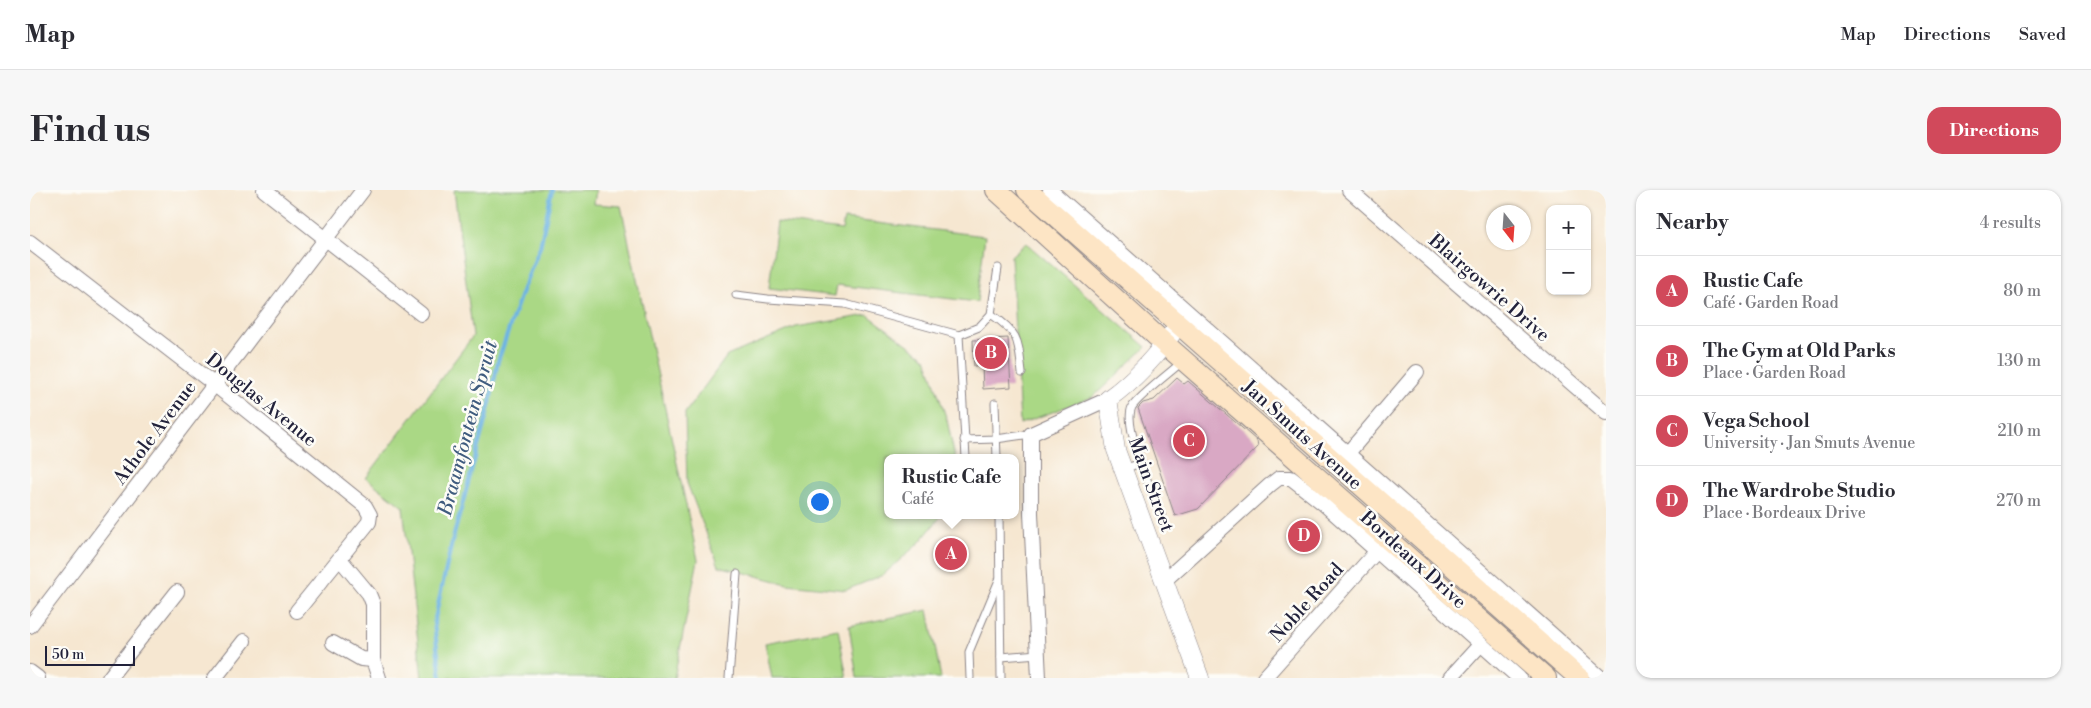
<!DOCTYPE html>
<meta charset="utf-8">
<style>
:root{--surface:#fff;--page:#f7f7f7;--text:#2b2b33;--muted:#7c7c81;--line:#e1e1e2;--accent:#d1495b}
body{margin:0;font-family:"Libre Bodoni",serif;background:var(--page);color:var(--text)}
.controls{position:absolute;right:15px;top:15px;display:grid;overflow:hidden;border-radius:10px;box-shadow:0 1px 4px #0004}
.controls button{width:45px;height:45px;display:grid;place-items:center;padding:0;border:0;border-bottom:1px solid var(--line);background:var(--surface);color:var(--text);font:25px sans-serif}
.compass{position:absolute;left:1456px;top:15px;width:45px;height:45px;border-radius:50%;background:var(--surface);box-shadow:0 1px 4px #0004;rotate:163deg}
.scale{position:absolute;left:15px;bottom:12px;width:90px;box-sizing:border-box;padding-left:5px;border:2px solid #22223b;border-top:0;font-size:14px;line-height:18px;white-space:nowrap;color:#22223b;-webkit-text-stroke:4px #fdfcf7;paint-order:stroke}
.you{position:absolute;left:789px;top:311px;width:18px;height:18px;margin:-12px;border:4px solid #fff;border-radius:50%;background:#1a73e8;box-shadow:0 0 0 8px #1a73e833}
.badge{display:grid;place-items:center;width:32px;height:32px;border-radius:50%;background:var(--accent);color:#fff;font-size:16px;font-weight:700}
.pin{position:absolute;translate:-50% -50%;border:2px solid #fff;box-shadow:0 1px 5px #0006}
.popup{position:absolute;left:854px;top:264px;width:135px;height:65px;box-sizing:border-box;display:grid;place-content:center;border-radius:10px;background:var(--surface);filter:drop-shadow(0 1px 4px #0005);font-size:16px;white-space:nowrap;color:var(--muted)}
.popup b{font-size:19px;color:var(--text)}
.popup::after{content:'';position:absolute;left:50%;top:100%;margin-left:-10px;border:10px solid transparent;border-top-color:var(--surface)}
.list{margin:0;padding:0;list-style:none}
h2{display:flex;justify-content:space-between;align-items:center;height:65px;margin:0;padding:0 20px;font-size:21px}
h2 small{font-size:16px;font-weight:400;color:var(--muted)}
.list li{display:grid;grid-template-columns:32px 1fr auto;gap:15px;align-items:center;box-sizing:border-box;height:70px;padding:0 20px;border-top:1px solid var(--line)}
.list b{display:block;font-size:19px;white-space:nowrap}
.list p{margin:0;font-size:16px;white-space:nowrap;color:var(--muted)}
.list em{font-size:16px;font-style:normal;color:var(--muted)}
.map{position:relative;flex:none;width:1576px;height:488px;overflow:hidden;border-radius:15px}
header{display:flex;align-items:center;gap:30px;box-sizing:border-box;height:70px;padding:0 25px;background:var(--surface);border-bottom:1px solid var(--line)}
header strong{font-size:24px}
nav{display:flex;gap:28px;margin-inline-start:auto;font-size:18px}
.intro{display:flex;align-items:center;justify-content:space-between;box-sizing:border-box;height:120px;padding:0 30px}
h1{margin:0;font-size:35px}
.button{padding:12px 22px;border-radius:15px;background:var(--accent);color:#fff;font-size:18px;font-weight:700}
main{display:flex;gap:30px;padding:0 30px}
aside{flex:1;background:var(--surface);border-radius:15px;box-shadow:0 1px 4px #0004}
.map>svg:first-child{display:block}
.green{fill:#aad885;stroke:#667d60}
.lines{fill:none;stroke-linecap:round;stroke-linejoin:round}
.stream{stroke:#6db4e4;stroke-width:4}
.building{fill:#d9a8c4}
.service-casing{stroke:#8c8486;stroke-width:9}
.minor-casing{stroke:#8c8486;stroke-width:16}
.tertiary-casing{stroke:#8c8486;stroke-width:19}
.secondary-casing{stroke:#8c8486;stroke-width:22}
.service{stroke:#fff;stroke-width:7}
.minor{stroke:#fff;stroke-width:14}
.tertiary{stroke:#fff;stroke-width:18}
.secondary{stroke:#fde5c5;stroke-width:20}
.labels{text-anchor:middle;stroke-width:5;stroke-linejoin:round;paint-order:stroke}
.street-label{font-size:19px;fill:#22223b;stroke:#fdfcf7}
.water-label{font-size:20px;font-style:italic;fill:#405c7f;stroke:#fdfcf7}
</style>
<header>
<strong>Map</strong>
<nav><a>Map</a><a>Directions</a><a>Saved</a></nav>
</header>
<div class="intro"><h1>Find us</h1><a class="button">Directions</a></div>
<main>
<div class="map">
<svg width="1576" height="488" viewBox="0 0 1576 488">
<rect width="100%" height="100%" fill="#fdfcf7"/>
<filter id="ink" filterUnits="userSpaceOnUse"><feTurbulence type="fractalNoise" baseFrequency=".02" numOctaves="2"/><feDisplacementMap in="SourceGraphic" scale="10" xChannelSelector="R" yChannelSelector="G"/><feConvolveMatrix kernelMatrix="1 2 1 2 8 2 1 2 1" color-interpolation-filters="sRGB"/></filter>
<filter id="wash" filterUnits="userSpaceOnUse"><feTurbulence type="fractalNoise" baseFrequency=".0096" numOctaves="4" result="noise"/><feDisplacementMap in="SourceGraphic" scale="20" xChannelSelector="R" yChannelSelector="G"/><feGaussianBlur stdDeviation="1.12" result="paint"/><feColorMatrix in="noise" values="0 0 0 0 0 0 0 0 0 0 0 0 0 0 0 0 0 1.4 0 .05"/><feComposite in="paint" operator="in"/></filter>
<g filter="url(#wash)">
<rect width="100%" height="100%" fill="#f6e7d1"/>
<g class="green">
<polygon points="424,0 566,0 564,14 591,16 668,370 644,488 392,488 373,317 336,288 443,146"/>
<polygon points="814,29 955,46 947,112 807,95 805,106 739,98 747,32 812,40"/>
<polygon points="996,53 1116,157 1063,207 990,234 981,66"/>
<polygon points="838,125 896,168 917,230 925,268 857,268 857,325 912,325 889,353 853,385 816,400 757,394 689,376 657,293 655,223 697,166 766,137"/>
<polygon points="898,420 911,488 827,488 819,436"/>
<polygon points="808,439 817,488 742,488 735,453"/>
</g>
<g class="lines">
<polyline class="stream" points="411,488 404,433 422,352 459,217 468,171 492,101 510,57 522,0"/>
</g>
<g id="blocks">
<g class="building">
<polygon points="978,148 981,197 953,199 952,176 944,176 943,150"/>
<polygon points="1147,188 1154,194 1158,191 1227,251 1228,257 1168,319 1145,326 1108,218 1113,213 1124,210"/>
<polygon points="1273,329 1291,344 1274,363 1257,348"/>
</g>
</g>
</g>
<g filter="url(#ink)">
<use href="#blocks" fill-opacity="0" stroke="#8c8486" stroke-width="1"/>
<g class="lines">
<g class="service-casing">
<g id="service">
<polyline points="706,105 738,109 815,114 929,145 949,137 961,124 968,78"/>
<path d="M961,124c29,20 27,26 31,59"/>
<polyline points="929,145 936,268"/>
<polyline points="965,213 967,268"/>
<polyline points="934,250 966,249 1001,244"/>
<polyline points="1093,279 1111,273"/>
<polyline points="969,325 971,488"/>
<path d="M1132,327c-8,-21 -40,-91 -30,-110 7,-11 40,-36 51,-46"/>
<polyline points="971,467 1008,464"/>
<polyline points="699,488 707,384"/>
<polyline points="940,488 939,462 969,390"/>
</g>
</g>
<g class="minor-casing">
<g id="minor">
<polyline points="234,0 391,124"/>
<polyline points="1020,0 1571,488"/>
<polyline points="1319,0 1576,223"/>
<polyline points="0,52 185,195 335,316 340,325 339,332 267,421"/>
<polyline points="1318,263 1387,182"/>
<polyline points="310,369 339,404 343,414 343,470 349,488"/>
<polyline points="1135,390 1240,295 1249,288 1261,288 1294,314 1489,488"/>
<polyline points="0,436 333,0"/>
<polyline points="303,453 331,469 343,470"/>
<polyline points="0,482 8,488"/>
<polyline points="79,488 147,402"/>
<polyline points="185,488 214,451"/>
<polyline points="1009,488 1001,323 1001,244 1078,209"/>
<polyline points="1234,488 1346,362"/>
<polyline points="1420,488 1450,455"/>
</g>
</g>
<g class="tertiary-casing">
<path id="tertiary" d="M1148,135c-19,28 -42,54 -70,74l8,51 84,228"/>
</g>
<g class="secondary-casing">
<g id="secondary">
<polyline points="966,0 1135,154 1516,488"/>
<polyline points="997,0 1549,488"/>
</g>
</g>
<use href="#service" class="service"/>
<use href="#minor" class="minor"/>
<use href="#tertiary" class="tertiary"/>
<use href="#secondary" class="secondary"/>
</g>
</g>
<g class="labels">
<g class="street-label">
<text transform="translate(1460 97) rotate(41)" y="7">Blairgowrie Drive</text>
<text transform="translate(232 209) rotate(39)" y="7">Douglas Avenue</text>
<text transform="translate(124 242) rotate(-53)" y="7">Athole Avenue</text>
<text transform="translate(1273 244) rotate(42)" y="7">Jan Smuts Avenue</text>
<text transform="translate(1122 294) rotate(70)" y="7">Main Street</text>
<text transform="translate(1384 369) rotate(42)" y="7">Bordeaux Drive</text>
<text transform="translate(1276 412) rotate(-48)" y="7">Noble Road</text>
</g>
<g class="water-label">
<text transform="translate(437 238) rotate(-75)" y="7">Braamfontein Spruit</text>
</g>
</g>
</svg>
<div class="controls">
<button>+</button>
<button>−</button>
</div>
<svg class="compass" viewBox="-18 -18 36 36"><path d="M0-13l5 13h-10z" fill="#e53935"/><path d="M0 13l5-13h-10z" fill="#7c7c81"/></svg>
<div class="scale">50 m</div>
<div class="you"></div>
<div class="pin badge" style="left:921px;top:364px">A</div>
<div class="popup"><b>Rustic Cafe</b>Café</div>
<div class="pin badge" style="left:961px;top:163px">B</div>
<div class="pin badge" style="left:1159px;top:251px">C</div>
<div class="pin badge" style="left:1274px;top:346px">D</div>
</div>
<aside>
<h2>Nearby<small>4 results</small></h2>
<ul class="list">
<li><span class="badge">A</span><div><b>Rustic Cafe</b><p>Café · Garden Road</p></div><em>80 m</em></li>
<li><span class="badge">B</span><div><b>The Gym at Old Parks</b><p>Place · Garden Road</p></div><em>130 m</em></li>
<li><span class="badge">C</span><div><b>Vega School</b><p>University · Jan Smuts Avenue</p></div><em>210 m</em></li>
<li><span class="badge">D</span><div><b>The Wardrobe Studio</b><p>Place · Bordeaux Drive</p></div><em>270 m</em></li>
</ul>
</aside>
</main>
